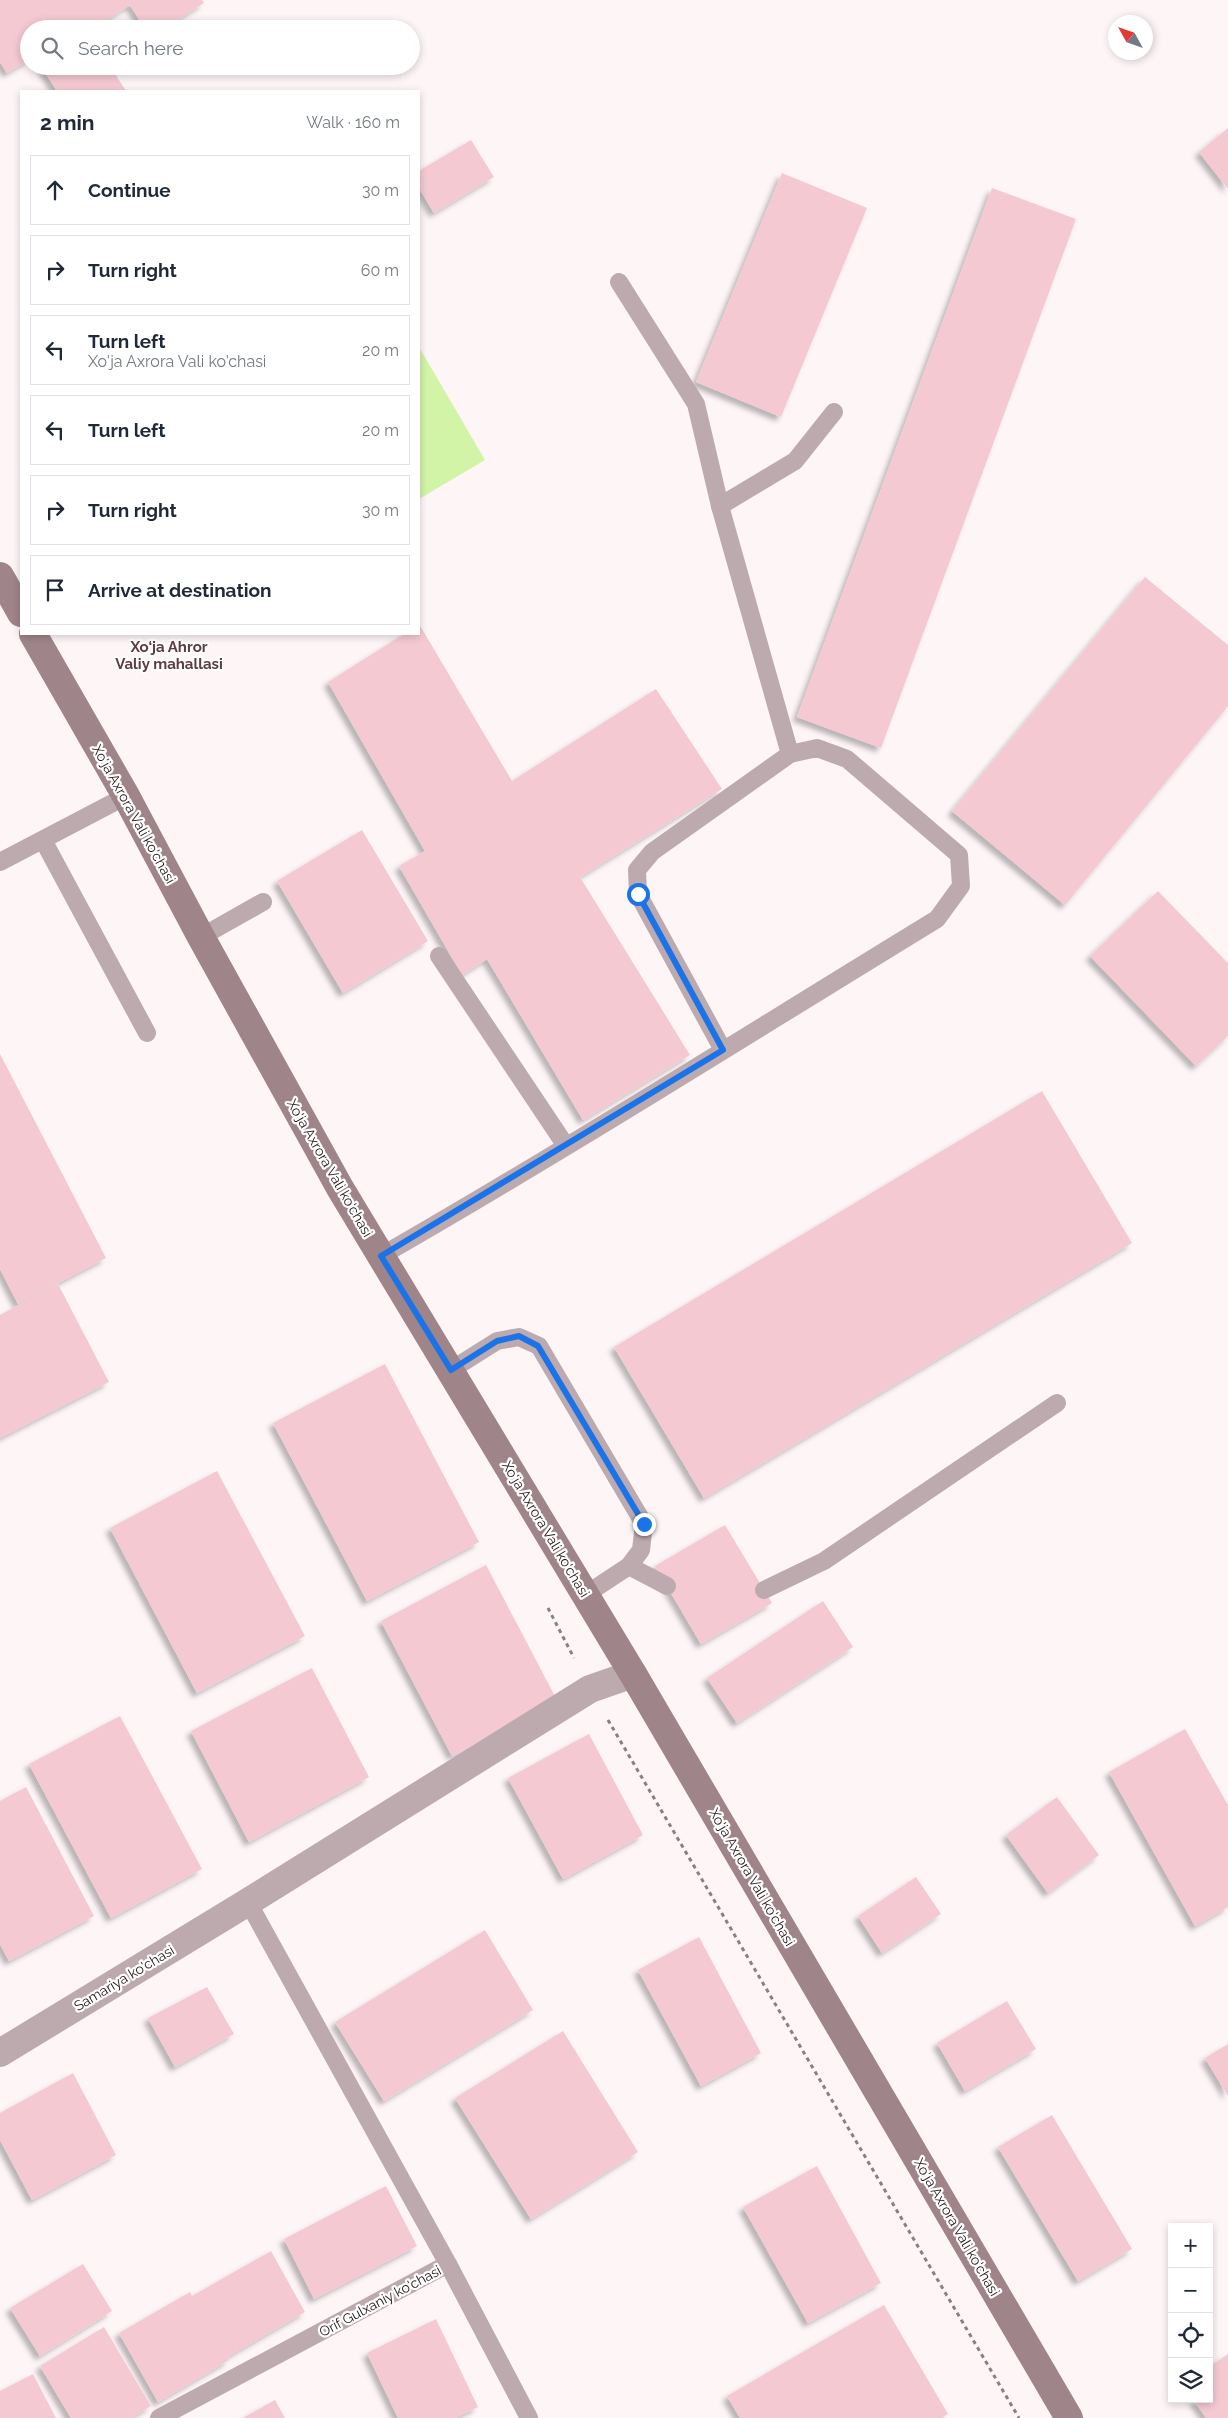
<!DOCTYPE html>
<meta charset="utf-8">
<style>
:root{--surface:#fff;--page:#f6f6f7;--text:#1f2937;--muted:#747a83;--line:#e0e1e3}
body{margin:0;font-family:Raleway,sans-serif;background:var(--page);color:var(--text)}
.controls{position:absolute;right:15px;bottom:15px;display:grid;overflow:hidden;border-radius:0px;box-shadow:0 2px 8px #0003}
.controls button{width:45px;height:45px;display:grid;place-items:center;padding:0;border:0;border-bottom:1px solid var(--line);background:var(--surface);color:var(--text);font:25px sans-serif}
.compass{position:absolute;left:1108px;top:15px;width:45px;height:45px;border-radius:50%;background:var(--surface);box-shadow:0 2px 8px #0003;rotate:310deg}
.stop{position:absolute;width:15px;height:15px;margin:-11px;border:4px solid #1a73e8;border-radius:50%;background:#fff}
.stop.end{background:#1a73e8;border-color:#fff;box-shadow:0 1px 5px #0008}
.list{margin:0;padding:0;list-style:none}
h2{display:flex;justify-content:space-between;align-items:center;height:65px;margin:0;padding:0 20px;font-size:21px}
h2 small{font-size:16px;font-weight:400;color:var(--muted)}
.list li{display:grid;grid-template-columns:32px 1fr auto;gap:15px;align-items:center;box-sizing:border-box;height:70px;margin:0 10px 10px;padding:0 10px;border:1px solid var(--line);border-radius:0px}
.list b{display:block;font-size:19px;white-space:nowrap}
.list p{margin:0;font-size:16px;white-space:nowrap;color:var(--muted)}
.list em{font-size:16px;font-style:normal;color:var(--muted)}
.icon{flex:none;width:28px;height:28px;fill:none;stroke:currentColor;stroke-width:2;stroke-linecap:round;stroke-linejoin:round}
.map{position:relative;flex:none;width:1228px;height:2418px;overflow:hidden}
.search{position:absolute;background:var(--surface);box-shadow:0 2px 8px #0003;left:20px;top:20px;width:400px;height:55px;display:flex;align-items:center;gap:12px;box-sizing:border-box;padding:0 18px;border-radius:28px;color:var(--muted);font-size:19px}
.panel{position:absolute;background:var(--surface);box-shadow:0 2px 8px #0003;left:20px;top:90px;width:400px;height:545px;border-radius:0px}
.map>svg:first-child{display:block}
.green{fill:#d1f4a7}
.building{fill:#f4c9d2;filter:url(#shadow)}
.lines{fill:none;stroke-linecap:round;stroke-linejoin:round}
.path{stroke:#8b7f81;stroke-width:3;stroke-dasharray:4 4;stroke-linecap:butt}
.lane{stroke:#bdaaae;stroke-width:18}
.street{stroke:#bdaaae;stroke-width:28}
.secondary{stroke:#9f858a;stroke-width:28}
.route{stroke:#1a73e8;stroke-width:6}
.labels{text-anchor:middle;stroke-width:4.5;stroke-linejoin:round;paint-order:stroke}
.street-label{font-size:14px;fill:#231518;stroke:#fff}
.neighbourhood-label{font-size:15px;font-weight:bold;fill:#5e3c44;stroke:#fff}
</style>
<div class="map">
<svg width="1228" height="2418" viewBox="0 0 1228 2418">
<defs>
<filter id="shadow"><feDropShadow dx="-4.5" dy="4.5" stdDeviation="2.5" flood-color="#0004"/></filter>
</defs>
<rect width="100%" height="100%" fill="#fef5f7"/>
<polygon class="green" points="419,347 485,460 419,499"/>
<g class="building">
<polygon points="0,0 202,0 204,3 163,29 145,29 130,5 93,29 29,29 29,60 7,73 0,62"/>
<polygon points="41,66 110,66 126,91 57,91"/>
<polygon points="1228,128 1228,189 1199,152"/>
<polygon points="471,140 494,177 434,213 419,188 419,171"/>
<polygon points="782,173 867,208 781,417 696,382"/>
<polygon points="992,188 1076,219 881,748 797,717"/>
<polygon points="1145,577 1228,645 1228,706 1065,905 952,811"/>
<polygon points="419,624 512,781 656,689 722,789 580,877 690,1055 583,1120 487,959 462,975 399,866 425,851 328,682 404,634 419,634"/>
<polygon points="362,830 428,941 343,993 277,881"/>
<polygon points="1158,891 1228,963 1228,1036 1196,1066 1090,956"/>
<polygon points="0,1054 106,1258 18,1304 0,1269"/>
<polygon points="1042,1091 1132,1243 704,1498 614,1347"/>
<polygon points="58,1284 109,1382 0,1438 0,1315"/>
<polygon points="385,1364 479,1542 367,1601 273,1423"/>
<polygon points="217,1471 305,1636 197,1693 110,1528"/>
<polygon points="725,1525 772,1603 701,1644 655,1566"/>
<polygon points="486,1565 557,1700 452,1756 381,1621"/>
<polygon points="823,1601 853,1647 737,1723 707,1678"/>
<polygon points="312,1668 369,1777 249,1842 191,1731"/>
<polygon points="120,1716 202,1869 111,1918 29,1764"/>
<polygon points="1185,1729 1228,1805 1228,1907 1195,1926 1109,1772"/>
<polygon points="589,1734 643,1835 563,1879 508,1778"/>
<polygon points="26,1787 94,1916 9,1961 0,1944 0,1801"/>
<polygon points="1057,1797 1099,1855 1048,1893 1006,1835"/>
<polygon points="916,1877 941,1914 882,1953 858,1916"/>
<polygon points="485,1930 533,2010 384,2101 335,2022"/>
<polygon points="699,1937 761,2053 701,2086 638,1970"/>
<polygon points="207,1987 234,2034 175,2067 148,2018"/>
<polygon points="1007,2001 1036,2049 965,2091 937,2043"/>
<polygon points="563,2031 638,2152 531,2219 455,2098"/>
<polygon points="1228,2044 1228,2096 1205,2058"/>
<polygon points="73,2073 116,2155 32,2200 0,2140 0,2113"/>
<polygon points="1052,2115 1132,2249 1078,2281 998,2147"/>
<polygon points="817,2166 881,2283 808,2323 743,2207"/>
<polygon points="386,2186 417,2246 314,2299 284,2239"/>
<polygon points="271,2251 305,2312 227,2357 229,2360 158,2402 119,2333 190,2292 192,2296"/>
<polygon points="83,2264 112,2311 40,2356 10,2308"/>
<polygon points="884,2305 948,2414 941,2418 740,2418 727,2396"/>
<polygon points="436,2319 478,2407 455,2418 398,2418 367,2353"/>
<polygon points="104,2327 151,2406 131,2418 71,2418 40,2366"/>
<polygon points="1228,2354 1228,2418 1206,2418 1193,2399 1209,2399 1209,2367"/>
<polygon points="33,2374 56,2418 0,2418 0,2391"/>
<polygon points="275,2400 285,2418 243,2418"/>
</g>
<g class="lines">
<g class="path">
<polyline points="548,1608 574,1658"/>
<polyline points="608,1720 1019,2418"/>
</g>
<g class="lane">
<polyline points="619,282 696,404 720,506 790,754"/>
<polyline points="720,506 795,461 834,412"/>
<polyline points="43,840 147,1033"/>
<polyline points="0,862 126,796"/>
<polyline points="201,937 263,902"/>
<polyline points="439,956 566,1146"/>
<path d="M381,1256c188,-108 371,-224 556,-337l24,-33 -2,-31 -112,-96 -30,-11 -27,6 -138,98 -15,18 1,24 85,156"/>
<polyline points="451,1370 497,1341 519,1337 539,1346 644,1524 641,1550 629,1566 585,1595"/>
<polyline points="629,1566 667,1586"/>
<polyline points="764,1590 824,1561 1057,1403"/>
<polyline points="248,1902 448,2264"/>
<polyline points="159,2418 448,2264 529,2418"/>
</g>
<polyline class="street" points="0,2053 248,1902 590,1689 633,1674"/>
<g class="secondary">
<polyline points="0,576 21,613"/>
<polyline points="33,634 126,796 201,937 340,1188 633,1674 1069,2418"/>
</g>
</g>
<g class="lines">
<polyline class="route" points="638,894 723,1050 381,1256 451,1370 497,1341 519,1336 538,1346 644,1524"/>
</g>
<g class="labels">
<g class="street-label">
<text transform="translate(134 814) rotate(61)" y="5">Xo'ja Axrora Vali ko'chasi</text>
<text transform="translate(330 1168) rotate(60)" y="5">Xo'ja Axrora Vali ko'chasi</text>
<text transform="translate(546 1529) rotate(59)" y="5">Xo'ja Axrora Vali ko'chasi</text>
<text transform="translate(752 1877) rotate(60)" y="5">Xo'ja Axrora Vali ko'chasi</text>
<text transform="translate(124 1978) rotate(-31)" y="5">Samariya ko'chasi</text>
<text transform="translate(957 2227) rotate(60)" y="5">Xo'ja Axrora Vali ko'chasi</text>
<text transform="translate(380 2301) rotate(-28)" y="5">Orif Gulxaniy ko'chasi</text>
</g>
<g class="neighbourhood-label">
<text x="169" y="652">Xo‘ja Ahror<tspan x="169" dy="17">Valiy mahallasi</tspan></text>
</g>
</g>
</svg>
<div class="controls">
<button>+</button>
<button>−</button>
<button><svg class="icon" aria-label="locate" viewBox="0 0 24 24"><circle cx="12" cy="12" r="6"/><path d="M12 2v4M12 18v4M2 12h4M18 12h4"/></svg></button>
<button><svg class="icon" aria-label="layers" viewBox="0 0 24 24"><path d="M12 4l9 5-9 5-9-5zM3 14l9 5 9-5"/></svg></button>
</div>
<svg class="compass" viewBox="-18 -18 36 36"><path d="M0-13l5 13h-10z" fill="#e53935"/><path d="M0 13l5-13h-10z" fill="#747a83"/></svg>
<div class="stop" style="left:638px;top:894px"></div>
<div class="stop end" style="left:644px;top:1524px"></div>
<div class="search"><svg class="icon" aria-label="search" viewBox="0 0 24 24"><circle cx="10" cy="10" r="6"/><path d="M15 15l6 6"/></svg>Search here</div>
<section class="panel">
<h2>2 min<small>Walk · 160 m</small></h2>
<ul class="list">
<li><svg class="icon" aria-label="ahead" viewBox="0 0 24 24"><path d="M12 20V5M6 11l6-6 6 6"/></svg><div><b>Continue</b></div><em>30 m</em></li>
<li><svg class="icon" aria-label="right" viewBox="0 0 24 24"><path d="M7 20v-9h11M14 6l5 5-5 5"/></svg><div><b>Turn right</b></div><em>60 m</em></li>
<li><svg class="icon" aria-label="left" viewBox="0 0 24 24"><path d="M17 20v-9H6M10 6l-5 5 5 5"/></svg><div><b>Turn left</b><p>Xo'ja Axrora Vali ko'chasi</p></div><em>20 m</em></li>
<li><svg class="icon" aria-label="left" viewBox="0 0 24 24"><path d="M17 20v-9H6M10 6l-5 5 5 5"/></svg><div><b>Turn left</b></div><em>20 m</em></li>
<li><svg class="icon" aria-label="right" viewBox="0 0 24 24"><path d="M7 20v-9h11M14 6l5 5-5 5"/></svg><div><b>Turn right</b></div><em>30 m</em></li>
<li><svg class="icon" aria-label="arrive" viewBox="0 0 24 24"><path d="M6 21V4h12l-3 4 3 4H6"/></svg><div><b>Arrive at destination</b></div></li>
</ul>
</section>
</div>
